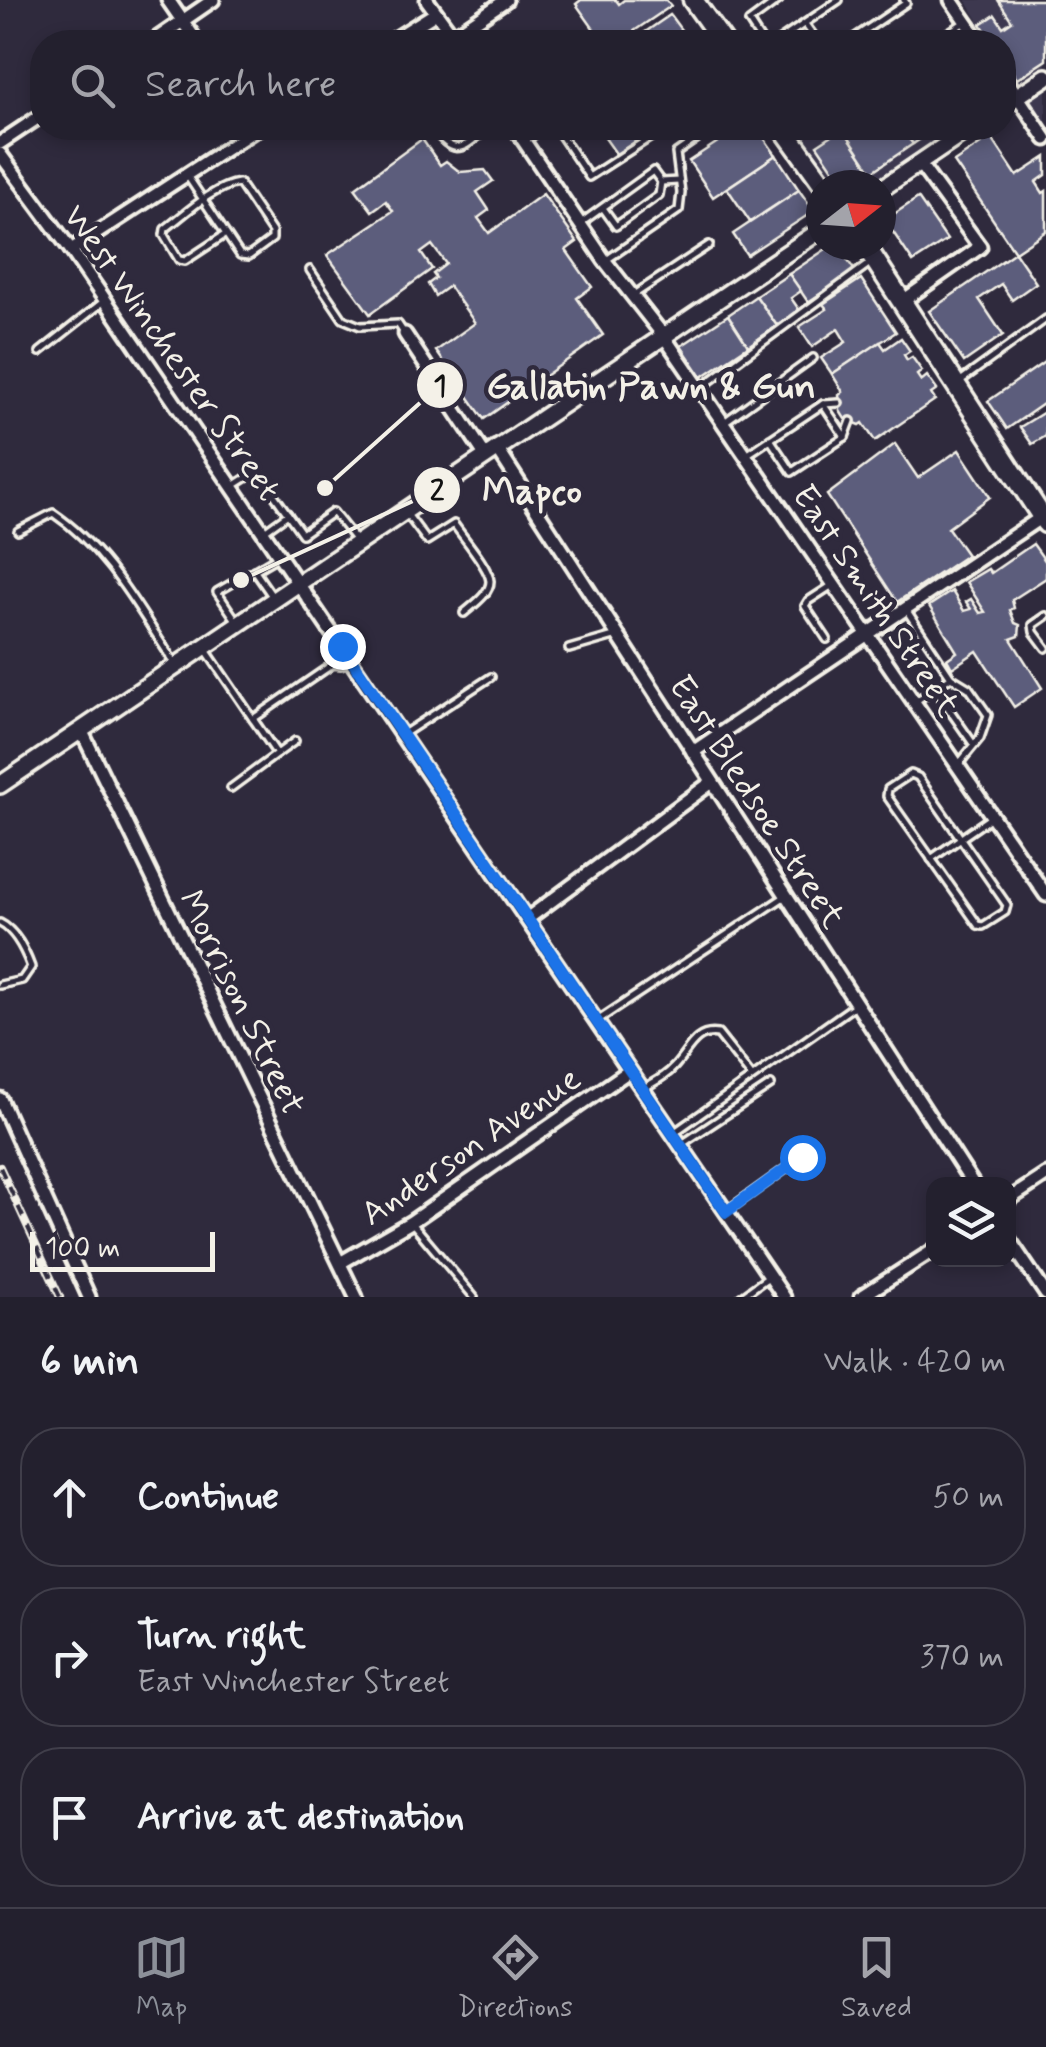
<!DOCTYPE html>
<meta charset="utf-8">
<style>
:root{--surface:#23202e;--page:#2b2836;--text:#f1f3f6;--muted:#a3a3aa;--line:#403e4a;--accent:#8c9099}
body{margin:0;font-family:Mynerve,sans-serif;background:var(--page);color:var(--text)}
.controls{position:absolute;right:30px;bottom:30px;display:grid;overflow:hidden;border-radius:20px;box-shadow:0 5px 15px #0003}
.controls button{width:90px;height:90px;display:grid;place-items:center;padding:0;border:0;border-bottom:2px solid var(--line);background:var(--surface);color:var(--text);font:50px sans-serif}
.compass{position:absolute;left:806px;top:170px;width:90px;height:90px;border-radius:50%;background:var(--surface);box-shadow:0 5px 15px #0003;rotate:73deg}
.scale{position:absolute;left:30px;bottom:25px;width:185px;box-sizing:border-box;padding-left:10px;border:5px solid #f4f1e8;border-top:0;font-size:28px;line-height:35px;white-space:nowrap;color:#f4f1e8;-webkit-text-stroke:8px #2f2a3d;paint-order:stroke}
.stop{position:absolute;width:30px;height:30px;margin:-22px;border:8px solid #1a73e8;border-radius:50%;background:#fff}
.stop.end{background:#1a73e8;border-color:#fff;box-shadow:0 2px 10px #0008}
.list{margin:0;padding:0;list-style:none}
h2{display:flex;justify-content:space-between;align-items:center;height:130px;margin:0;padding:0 40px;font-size:42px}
h2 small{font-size:32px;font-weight:400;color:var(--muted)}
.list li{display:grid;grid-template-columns:65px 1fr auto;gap:30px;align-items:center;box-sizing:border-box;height:140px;margin:0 20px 20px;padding:0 20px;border:2px solid var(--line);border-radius:40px}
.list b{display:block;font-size:38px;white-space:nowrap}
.list p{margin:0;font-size:32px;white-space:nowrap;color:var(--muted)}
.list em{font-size:32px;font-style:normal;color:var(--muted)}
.icon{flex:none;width:55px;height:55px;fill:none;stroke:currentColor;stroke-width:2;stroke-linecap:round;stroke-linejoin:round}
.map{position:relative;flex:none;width:1046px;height:1297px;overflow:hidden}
.search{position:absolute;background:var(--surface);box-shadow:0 5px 15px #0003;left:30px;right:30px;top:30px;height:110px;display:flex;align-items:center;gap:25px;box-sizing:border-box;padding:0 35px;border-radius:40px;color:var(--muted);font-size:38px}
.sheet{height:610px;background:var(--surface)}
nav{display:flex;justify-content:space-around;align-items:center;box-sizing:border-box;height:140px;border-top:2px solid var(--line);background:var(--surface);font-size:28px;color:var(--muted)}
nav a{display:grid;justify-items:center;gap:5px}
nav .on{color:var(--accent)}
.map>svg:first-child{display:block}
.built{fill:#3c3950}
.building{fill:#5c5d7b;stroke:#f4f1e8;stroke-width:2.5}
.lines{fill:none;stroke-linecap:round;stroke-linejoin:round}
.lane-casing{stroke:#f4f1e8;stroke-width:12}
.street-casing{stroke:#f4f1e8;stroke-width:19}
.secondary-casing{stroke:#f4f1e8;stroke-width:22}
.primary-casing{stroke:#f4f1e8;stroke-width:25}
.lane{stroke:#2f2a3d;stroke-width:5}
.street{stroke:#2f2a3d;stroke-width:11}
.secondary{stroke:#2f2a3d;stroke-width:15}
.primary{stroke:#2f2a3d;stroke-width:18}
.rail-casing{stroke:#f4f1e8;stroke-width:8}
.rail{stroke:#2f2a3d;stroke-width:4;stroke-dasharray:11;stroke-linecap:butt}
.route{stroke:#1a73e8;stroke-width:12}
.labels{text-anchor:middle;stroke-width:9;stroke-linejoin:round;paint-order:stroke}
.street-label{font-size:35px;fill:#f4f1e8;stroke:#2f2a3d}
.leader{fill:none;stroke:#f4f1e8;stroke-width:4}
.callout-dot{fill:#f4f1e8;stroke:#2f2a3d;stroke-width:4}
.mark-label{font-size:30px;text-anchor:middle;font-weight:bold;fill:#111}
.callout-label{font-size:38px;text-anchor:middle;font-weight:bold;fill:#f4f1e8;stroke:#2f2a3d;stroke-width:9;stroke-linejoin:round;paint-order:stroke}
</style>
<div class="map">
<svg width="1046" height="1297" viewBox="0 0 1046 1297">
<rect width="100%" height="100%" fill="#2f2a3d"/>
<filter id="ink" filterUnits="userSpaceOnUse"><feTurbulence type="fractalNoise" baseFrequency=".01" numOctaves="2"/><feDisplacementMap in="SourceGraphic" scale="20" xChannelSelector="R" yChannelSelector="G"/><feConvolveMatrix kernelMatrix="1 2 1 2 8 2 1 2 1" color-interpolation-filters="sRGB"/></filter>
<g filter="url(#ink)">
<g class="built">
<polygon points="966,0 1046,0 1046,122 1021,87 1004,98 1004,42 946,42 978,20"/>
<polygon points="822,128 960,128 875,185 835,185 804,140"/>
</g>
<g class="building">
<polygon points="581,0 616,0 619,4 624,0 666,0 671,6 634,31 638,37 670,15 690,42 603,42 576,4"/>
<polygon points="998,0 1046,0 1046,60 1017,79 1004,59 1004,42 993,42 981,24 995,15 1003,27 1012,21"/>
<polygon points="598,128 656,128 617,155"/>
<polygon points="739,128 757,128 776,155 713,197 689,161"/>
<polygon points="843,128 872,172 852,185 844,185 817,145"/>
<polygon points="843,128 901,128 913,144 872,172"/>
<polygon points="901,128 937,128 913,144"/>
<polygon points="991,137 1017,176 1046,157 1046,175 1036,182 1043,193 1046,191 1046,231 1015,252 954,162"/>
<polygon points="422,139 440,165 446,161 460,172 485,170 493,181 477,192 489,210 478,218 489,233 543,194 577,242 566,250 592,287 577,298 603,335 484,419 436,351 475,323 449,286 435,296 428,284 436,278 433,274 446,264 432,245 421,253 432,269 370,314 327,255 393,211 386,201 372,211 355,188"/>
<polygon points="776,155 799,190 750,222 727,188"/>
<polygon points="799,190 814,211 747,255 733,234"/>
<polygon points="918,198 947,240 913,262 885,220"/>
<polygon points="832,245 837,245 855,271 808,302 789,274"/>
<polygon points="1015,252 1036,283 1012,300 1001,284 979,299 1003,335 964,362 929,311"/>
<polygon points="789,274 801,291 791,298 800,311 777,326 756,296"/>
<polygon points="861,279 896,332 832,374 821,358 846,342 838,329 812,347 799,327 827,309 823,304"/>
<polygon points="756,296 777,326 748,346 728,315"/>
<polygon points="728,315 748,346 702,377 681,346"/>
<polygon points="901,338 910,351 904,355 907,360 912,357 922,371 917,375 921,381 927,376 937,390 931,394 935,400 875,441 863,423 860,425 845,419 840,411 839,395 843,392 832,374 880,342 885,349"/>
<polygon points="1046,361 1046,402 1007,429 988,401"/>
<polygon points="1046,411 1046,436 1032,444 1020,427"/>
<polygon points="895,444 918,478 959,450 990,497 948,528 967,555 897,602 827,495"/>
<polygon points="1033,544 1046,562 1046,578 1012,600 1014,608 1010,610 1015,623 1020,625 1019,636 1011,639 1042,688 1014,707 977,651 952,668 947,659 957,652 929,606 952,591 964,611 971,609 966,602 971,599 980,613 985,612 966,582 988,569 991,573"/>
</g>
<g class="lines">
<g class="lane-casing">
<g id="lane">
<polyline points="805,24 818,42"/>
<polyline points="762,42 749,22 779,0"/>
<polyline points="777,42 839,0"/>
<polyline points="848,42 906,3 904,0"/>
<polyline points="934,42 963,23"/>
<path d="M433,128c23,32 30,19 56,0"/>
<polyline points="556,128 589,177 665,128"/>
<polyline points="795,137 809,128"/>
<polyline points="526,140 544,128"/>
<path d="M188,177l52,78 9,1 23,-17v-7l-33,-49c-25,3 -54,31 -74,46l-1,6 15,25 6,1 41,-27"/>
<polyline points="603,208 616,226 659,195 661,182"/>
<polyline points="581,223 653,171 661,182 679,181"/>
<polyline points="605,261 679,210 681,193 676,153 712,128"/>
<polyline points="310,270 343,319 360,326 398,324 404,333"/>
<polyline points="635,294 709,245"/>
<polyline points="40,352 103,302"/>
<polyline points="959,382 1046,319"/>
<polyline points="702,387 870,263"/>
<polyline points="823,404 839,403"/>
<polyline points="723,423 813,358"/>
<polyline points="845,437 851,421"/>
<polyline points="748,454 823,404 845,437 792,472 770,439"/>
<polyline points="235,485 257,471 302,534 333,512 357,542"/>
<path d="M406,513l21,28 27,-17c8,12 35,43 36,57 0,13 -17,24 -26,32"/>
<path d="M18,531l35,-18c55,37 86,97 122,151"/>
<polyline points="263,532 288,514"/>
<polyline points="254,570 272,596"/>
<polyline points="907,611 951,677 969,688 988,715 980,738 958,765"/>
<polyline points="1046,616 1033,625 1034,632 1046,648"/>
<polyline points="236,620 217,592 277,557"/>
<polyline points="827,639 805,606 808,601 831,586"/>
<polyline points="569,649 614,636"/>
<polyline points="206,650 253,719 333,664 341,665 350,660"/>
<polyline points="935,689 974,745"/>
<polyline points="916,701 951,677"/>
<polyline points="253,719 277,754 295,741"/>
<polyline points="402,735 491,677"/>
<polygon points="911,774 918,777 1007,905 1005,912 983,926 978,925 887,796 888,789"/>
<polyline points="231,788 277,754"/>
<polyline points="931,859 990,818"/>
<path d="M0,923c16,8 25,28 31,44l-9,13 -22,5"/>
<polyline points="597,1021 784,897"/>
<path d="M644,1088c10,-6 21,-11 29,-20 15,-15 21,-38 45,-34l34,43"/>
<polyline points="675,1132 854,1006"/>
<polyline points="682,1144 771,1085"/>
<polyline points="728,1210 802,1157"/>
<polyline points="413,1224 474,1297"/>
<polyline points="741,1297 767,1278"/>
</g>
</g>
<g class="street-casing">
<g id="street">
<polyline points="168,0 197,42"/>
<polyline points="427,0 457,41"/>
<polyline points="951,0 980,42"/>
<polyline points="453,36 506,0"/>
<polyline points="152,42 213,0"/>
<polyline points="390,42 436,13"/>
<polyline points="1004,76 1046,139"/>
<polyline points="515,128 605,261 663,335 1046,895"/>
<polyline points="0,143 42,115"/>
<polyline points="0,154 71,250 784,1297"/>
<polyline points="71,250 258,128"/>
<polyline points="903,301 980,247 919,163"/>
<polyline points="405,334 485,455"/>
<polyline points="496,447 973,1184"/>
<polyline points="81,730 356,1297"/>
<polyline points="693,752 1046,514"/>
<polyline points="527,919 712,782"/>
<polyline points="0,1099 89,1297"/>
<polyline points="1008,1200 1046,1175"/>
<polyline points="1008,1238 1046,1294"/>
<polyline points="340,1263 411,1222 629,1071"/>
<polyline points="861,1297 934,1250"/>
</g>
</g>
<g class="secondary-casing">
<g id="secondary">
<polyline points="1004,105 1046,77"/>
<polyline points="881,189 971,128"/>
<polyline points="0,785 821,230"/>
</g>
</g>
<g class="primary-casing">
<g id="primary">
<polyline points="693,0 723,42"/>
<polyline points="783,128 824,185"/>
<polyline points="865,245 1046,523"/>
</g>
</g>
<use href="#lane" class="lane"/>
<use href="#street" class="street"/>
<use href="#secondary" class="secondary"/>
<use href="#primary" class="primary"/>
<g class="rail-casing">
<polyline id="rail" points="0,1167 60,1297"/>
</g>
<use href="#rail" class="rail"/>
</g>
</g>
<g class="lines" filter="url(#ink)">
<polyline class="route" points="342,646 726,1212 802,1157"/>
</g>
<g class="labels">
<g class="street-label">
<text transform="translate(173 352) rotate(55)" y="12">West Winchester Street</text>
<text transform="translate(877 600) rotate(56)" y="12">East Smith Street</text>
<text transform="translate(758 801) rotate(57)" y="12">East Bledsoe Street</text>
<text transform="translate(243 1002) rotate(64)" y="12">Morrison Street</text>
<text transform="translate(470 1145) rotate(-34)" y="12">Anderson Avenue</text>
</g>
</g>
<path class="leader" d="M325 488L440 385M241 580L437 490"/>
<g class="callout-dot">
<circle cx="325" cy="488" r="10"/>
<circle cx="241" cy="580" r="10"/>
<circle cx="440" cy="385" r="25"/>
<circle cx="437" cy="490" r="25"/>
</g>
<g class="mark-label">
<text x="440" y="395">1</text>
<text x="437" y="500">2</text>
</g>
<g class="callout-label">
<text x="651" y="398">Gallatin Pawn &amp; Gun</text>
<text x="532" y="503">Mapco</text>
</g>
</svg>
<div class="controls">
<button><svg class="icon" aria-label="layers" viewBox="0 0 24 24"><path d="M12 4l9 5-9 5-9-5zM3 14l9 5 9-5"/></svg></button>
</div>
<svg class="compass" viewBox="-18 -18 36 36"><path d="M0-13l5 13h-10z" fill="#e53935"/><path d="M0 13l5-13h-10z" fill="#a3a3aa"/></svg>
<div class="scale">100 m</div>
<div class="stop" style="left:802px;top:1157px"></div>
<div class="stop end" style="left:342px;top:646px"></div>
<div class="search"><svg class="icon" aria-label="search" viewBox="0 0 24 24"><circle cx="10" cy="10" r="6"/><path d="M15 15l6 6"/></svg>Search here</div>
</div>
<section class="sheet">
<h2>6 min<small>Walk · 420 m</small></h2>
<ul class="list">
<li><svg class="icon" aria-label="ahead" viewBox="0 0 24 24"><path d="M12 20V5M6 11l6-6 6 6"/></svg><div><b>Continue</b></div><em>50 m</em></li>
<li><svg class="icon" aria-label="right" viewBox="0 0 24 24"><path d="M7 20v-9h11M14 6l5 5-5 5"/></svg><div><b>Turn right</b><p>East Winchester Street</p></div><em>370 m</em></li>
<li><svg class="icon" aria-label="arrive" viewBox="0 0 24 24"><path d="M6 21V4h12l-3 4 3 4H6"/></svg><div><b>Arrive at destination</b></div></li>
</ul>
</section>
<nav>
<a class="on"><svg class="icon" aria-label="map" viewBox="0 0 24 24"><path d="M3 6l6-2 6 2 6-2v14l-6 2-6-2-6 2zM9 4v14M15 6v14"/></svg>Map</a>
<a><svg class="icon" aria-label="directions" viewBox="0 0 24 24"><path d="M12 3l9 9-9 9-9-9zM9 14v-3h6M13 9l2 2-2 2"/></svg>Directions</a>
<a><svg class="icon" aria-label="saved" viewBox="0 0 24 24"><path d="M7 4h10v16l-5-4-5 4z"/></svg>Saved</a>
</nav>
